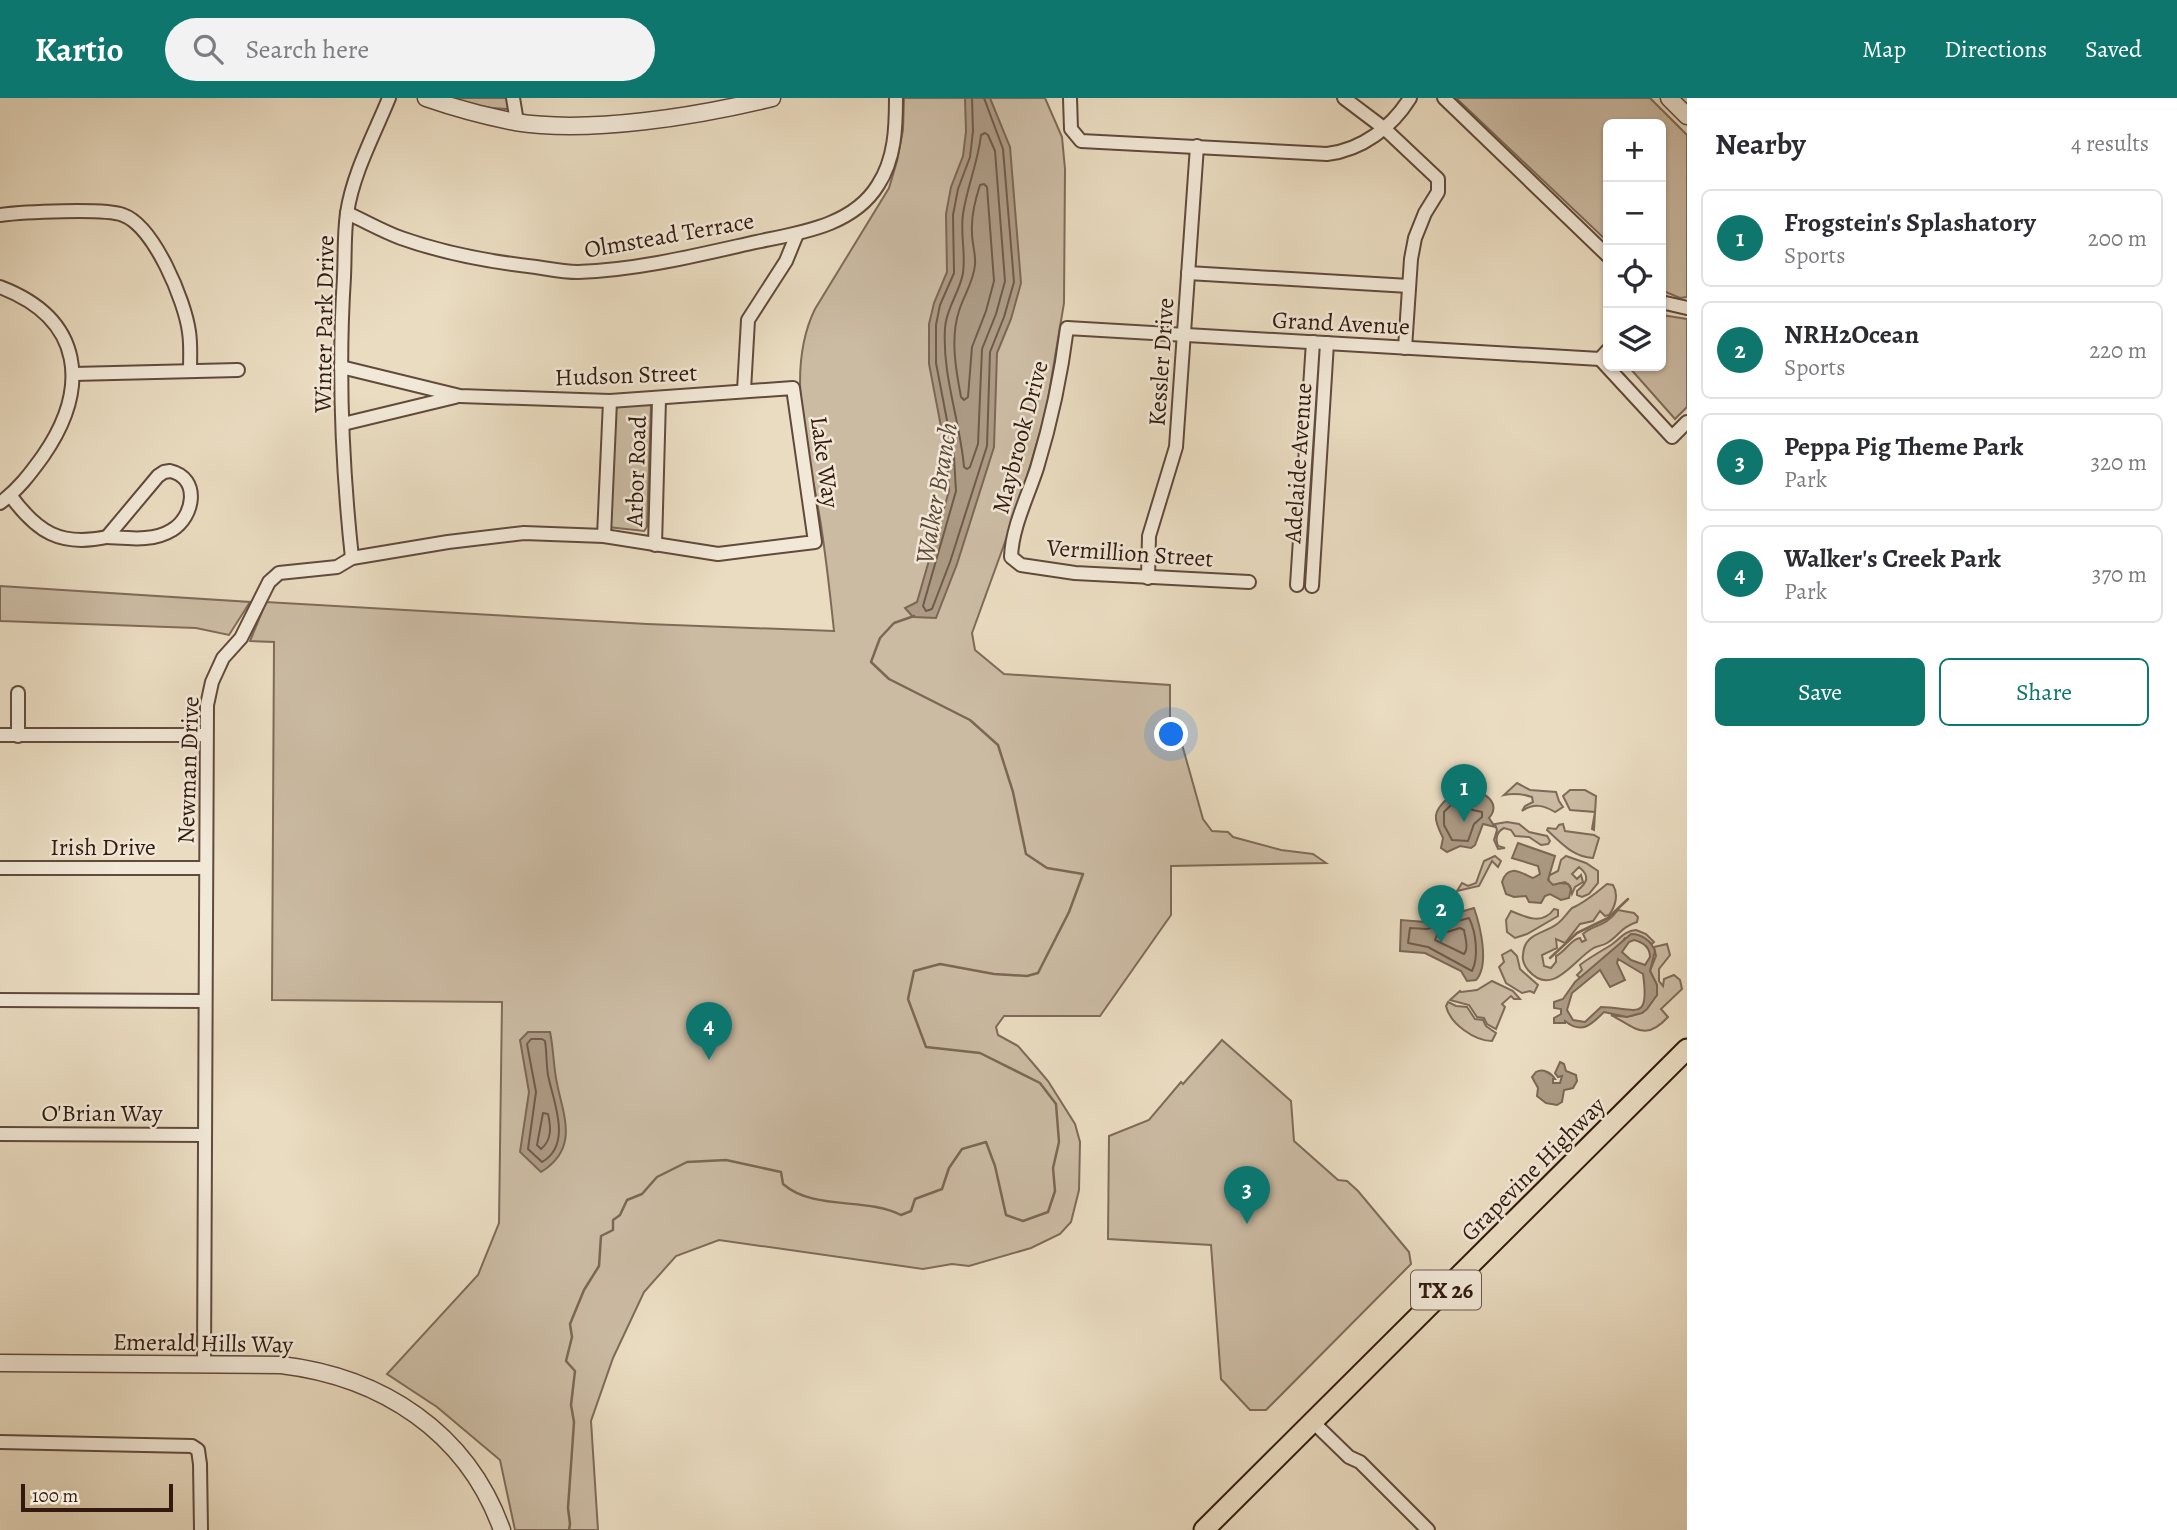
<!DOCTYPE html>
<meta charset="utf-8">
<style>
:root{--surface:#fff;--page:#f2f2f3;--text:#2b2b33;--muted:#7c7c81;--line:#e1e1e2;--accent:#0f766e}
body{margin:0;font-family:Alegreya,serif;background:var(--page);color:var(--text)}
.controls{position:absolute;right:21px;top:21px;display:grid;overflow:hidden;border-radius:10px;box-shadow:0 2px 5px #0004}
.controls button{width:63px;height:63px;display:grid;place-items:center;padding:0;border:0;border-bottom:2px solid var(--line);background:var(--surface);color:var(--text);font:35px sans-serif}
.scale{position:absolute;left:21px;bottom:18px;width:152px;box-sizing:border-box;padding-left:7px;border:4px solid #331a0f;border-top:0;font-size:19px;line-height:24px;white-space:nowrap;color:#331a0f;-webkit-text-stroke:5px #f1e8d7;paint-order:stroke}
.you{position:absolute;left:1172px;top:637px;width:24px;height:24px;margin:-18px;border:5px solid #fff;border-radius:50%;background:#1a73e8;box-shadow:0 0 0 10px #1a73e833}
.badge{display:grid;place-items:center;width:46px;height:46px;border-radius:50%;background:var(--accent);color:#fff;font-size:23px;font-weight:700}
.pin{position:absolute;translate:-50% -58px;filter:drop-shadow(0 2px 4px #0008)}
.pin::after{content:'';position:absolute;top:37px;width:24px;height:21px;background:inherit;clip-path:polygon(0 0,100% 0,50% 100%)}
.list{margin:0;padding:0;list-style:none}
h2{display:flex;justify-content:space-between;align-items:center;height:91px;margin:0;padding:0 28px;font-size:30px}
h2 small{font-size:23px;font-weight:400;color:var(--muted)}
.list li{display:grid;grid-template-columns:46px 1fr auto;gap:21px;align-items:center;box-sizing:border-box;height:98px;margin:0 14px 14px;padding:0 14px;border:2px solid var(--line);border-radius:10px}
.list b{display:block;font-size:26px;white-space:nowrap}
.list p{margin:0;font-size:23px;white-space:nowrap;color:var(--muted)}
.list em{font-size:23px;font-style:normal;color:var(--muted)}
.actions{display:flex;gap:14px;padding:21px 28px}
.actions a{flex:1;padding:16px 0;border:2px solid var(--accent);border-radius:10px;text-align:center;font-size:24px;color:var(--accent)}
.actions .main{background:var(--accent);color:#fff}
.icon{flex:none;width:38px;height:38px;fill:none;stroke:currentColor;stroke-width:2;stroke-linecap:round;stroke-linejoin:round}
.map{position:relative;flex:none;width:1687px;height:1432px;overflow:hidden}
header{display:flex;align-items:center;gap:42px;box-sizing:border-box;height:98px;padding:0 35px;background:var(--accent);color:#fff}
header strong{font-size:33px}
nav{display:flex;gap:38px;margin-inline-start:auto;font-size:24px}
.search{width:490px;height:63px;background:var(--page);display:flex;align-items:center;gap:18px;box-sizing:border-box;padding:0 24px;border-radius:38px;color:var(--muted);font-size:26px}
main{display:flex}
aside{flex:1;background:var(--surface)}
.map>svg:first-child{display:block}
.green{fill:#cbbba3;stroke:#7f6a59;stroke-width:2}
.water{fill:#ac9a84;stroke:#7c6755;stroke-width:2;fill-rule:evenodd}
.lines{fill:none;stroke-linecap:round;stroke-linejoin:round}
.shore{stroke:#705a4a;stroke-width:2}
.stream{stroke:#7c6755;stroke-width:2.5}
.minor-casing{stroke:#614a3c;stroke-width:16}
.tertiary-casing{stroke:#614a3c;stroke-width:19}
.primary-casing{stroke:#331a0f;stroke-width:23}
.minor{stroke:#f1e8d7;stroke-width:12}
.tertiary{stroke:#f1e8d7;stroke-width:16}
.primary{stroke:#eadcc1;stroke-width:19}
.labels{text-anchor:middle;stroke-width:5;stroke-linejoin:round;paint-order:stroke}
.shield{fill:#f1e8d7;stroke:#6c584b;stroke-width:2}
.shield-label{font-size:23px;font-weight:bold;fill:#331a0f}
.street-label{font-size:24px;fill:#331a0f;stroke:#f1e8d7}
.water-label{font-size:26px;font-style:italic;fill:#5d4738;stroke:#f1e8d7}
</style>
<header>
<strong>Kartio</strong>
<div class="search"><svg class="icon" aria-label="search" viewBox="0 0 24 24"><circle cx="10" cy="10" r="6"/><path d="M15 15l6 6"/></svg>Search here</div>
<nav><a>Map</a><a>Directions</a><a>Saved</a></nav>
</header>
<main>
<div class="map">
<svg width="1687" height="1432" viewBox="0 0 1687 1432">
<rect width="100%" height="100%" fill="#eadcc1"/>
<filter id="stains"><feTurbulence type="fractalNoise" baseFrequency=".00286" numOctaves="4"/><feColorMatrix values="0 0 0 0 .2 0 0 0 0 .09 0 0 0 0 .02 0 0 0 .5 -.17"/></filter>
<radialGradient id="worn" r=".72"><stop offset=".6" stop-color="#630" stop-opacity="0"/><stop offset="1" stop-color="#630" stop-opacity=".3"/></radialGradient>
<g class="green">
<path d="M452,0h57l1,6 -3,5c-20,0 -37,-5 -55,-11z"/>
<path d="M904,0h141l17,39 3,32 -1,134 -18,108 -25,87 -49,135 3,17 29,24 166,11v42l11,14 22,78 9,12 16,1 5,5 48,13 32,4 13,9 -155,3v49l-71,101h-96l-8,11 2,8 20,11 13,15 17,20 27,43 5,18 -1,48 -8,32 -11,12 -29,14 -62,18 -17,-2 -29,5 -204,-29 -43,16 -32,36 -31,66 -22,63 7,109h-83l-15,-70 -63,-53 -50,-33 91,-99 21,-52 3,-221 -230,-2 2,-358 -24,-1 16,-39 381,22 187,7c-4,-38 -8,-75 -14,-112 -11,-67 -36,-147 -5,-210l74,-121 8,-27 6,-31z"/>
<polygon points="1456,0 1650,0 1687,37 1687,199 1680,200 1661,192 1661,26 1608,26 1608,144"/>
<polygon points="1662,217 1687,221 1687,309 1675,321 1628,268 1661,268"/>
<polygon points="649,306 651,307 647,429 644,433 608,429 612,308"/>
<polygon points="0,488 250,504 229,537 196,530 0,523"/>
<path d="M1517,685l13,7 26,2 3,9 4,6 -8,5c-12,-7 -21,-9 -33,-1l3,-5 8,-4 -1,-5c-9,-3 -19,-4 -28,-2z"/>
<polygon points="1570,692 1585,692 1596,698 1594,732 1592,731 1595,714 1570,712 1563,698"/>
<path d="M1507,724l12,2 10,8 18,4 3,5 -2,3 -7,1 -12,-8 -14,-1 -4,-6 -7,-2c-8,4 -9,10 -6,18l7,2 -7,1 -4,-9 3,-10 -2,-6z"/>
<path d="M1563,726l2,7 29,4 5,3 -6,20c-20,-1 -32,-15 -46,-28l1,-2 8,1 3,-4z"/>
<polygon points="1495,758 1501,763 1498,769 1492,763 1479,788 1457,793 1462,785 1468,788 1476,785 1484,763"/>
<path d="M1566,758l20,7 12,8v12l-9,11 -7,3 -5,-2v-4c11,-9 13,-15 2,-24l-7,7 5,5 4,-4 2,7 -8,5 -3,7 -2,-8 -5,-4 -12,3 -4,-3 -1,-6 10,-5 3,-11z"/>
<path d="M1607,786l6,1c6,10 2,22 -4,30l-4,1 -5,-5 -7,10 -13,3 -15,19 -9,-4 1,9 -15,7 2,11 7,2 5,-6v-6c10,-5 15,-17 24,-18l2,4 4,-2 -3,-6c10,-10 22,-6 35,-24l16,3 4,4 -1,5c-16,5 -18,14 -30,21 -5,3 -11,3 -15,6 -19,12 -40,49 -64,21 -4,-5 -6,-10 -5,-15 1,-22 21,-21 34,-31 6,-4 10,-11 15,-16 12,-5 23,-14 35,-24z"/>
<path d="M1554,811l4,1v6l-31,18 -12,4 -8,-6 -1,-12 5,-9c16,7 32,14 43,-2z"/>
<path d="M1636,832l10,4 8,8 -2,2 -4,-3 -23,-3c-7,10 -34,34 -45,40l-3,-3 5,-5 -2,-5c10,-8 20,-13 31,-20 9,-6 13,-14 25,-15z"/>
<path d="M1667,846l3,11 -11,14v12l4,5 1,-7 10,-4 6,5 2,9 -21,20 7,8c-23,25 -32,11 -57,-2 25,5 31,-2 46,-20v-10l-7,-14 6,-15 -2,-9z"/>
<polygon points="1511,852 1517,858 1520,871 1538,887 1534,895 1530,893 1522,895 1506,885 1499,869 1504,864 1502,857"/>
<polygon points="1492,883 1513,893 1520,901 1514,901 1511,898 1502,906 1505,909 1496,931 1487,926 1484,920 1477,919 1469,907 1450,902 1460,893 1461,894 1477,892"/>
<path d="M1448,904l8,4 11,1 8,12 8,1 3,6 10,7 -4,8c-17,0 -42,-17 -46,-35z"/>
<polygon points="1222,942 1291,1003 1294,1043 1338,1082 1347,1083 1358,1093 1409,1154 1411,1166 1266,1312 1250,1312 1221,1281 1211,1147 1108,1141 1109,1038 1149,1022 1181,984 1183,986"/>
</g>
<g class="water">
<polygon points="965,0 990,0 1010,49 1021,185 1011,221 997,255 994,349 957,466 936,520 913,519 905,510 917,504 949,393 947,360 929,266 929,226 934,205 947,174 946,116 951,89 963,58 966,33"/>
<path d="M1483,696c11,6 14,15 6,24l6,9 -12,-3 -8,21 -4,3 -11,-2 -13,6 -6,-4 2,-10c-10,-20 -11,-26 6,-41l7,2 5,-4 15,9 3,-2 1,-7z"/>
<path d="M1518,745l37,13 -7,24 5,5 8,-2 7,1 3,5 -2,9 -8,2 -11,-6 -5,2 -4,7 -12,-1 -3,-6 -12,1 -8,-3 -4,-12c6,-19 19,-9 31,-4l7,-4 -2,-8 -26,-8z"/>
<path d="M1474,810c6,17 16,57 2,72l-9,1 -6,-10 -36,-18 -25,-2 1,-31 25,2z"/>
<path d="M1631,836c11,0 20,7 24,17l-5,20 7,14v10l-10,14 -5,4 -15,4 -23,-5c-12,12 -22,23 -39,9v2h-11v-5l7,-4v-5l-7,-1v-6l9,-3 12,-17zM1634,842c8,2 16,7 16,17l-5,8 -14,-5 -9,-8 7,-10zM1618,861l25,15c7,49 -7,34 -42,33l-16,15 -12,-2 -6,-10 5,-17 28,-23 10,17 15,-7 -8,-17z"/>
<path d="M528,934h22c3,14 3,25 5,39 4,38 29,74 -14,101l-21,-20 9,-60 -9,-52z"/>
<path d="M1560,964l4,2 2,7 10,4 1,6 -4,7 -9,2 -2,12 -5,3 -11,-2 -9,-7 1,-8 -6,-11 4,-5c7,-4 15,1 19,7h-2v4h7l2,-7 -4,1 -3,-4z"/>
</g>
<g class="lines">
<g class="shore">
<polyline points="972,0 973,33 970,59 958,91 953,117 954,175 940,207 936,227 936,265 954,359 956,393 923,508 926,513 932,511 950,464 987,348 990,254 1004,219 1014,184 1003,51 984,0"/>
<path d="M985,35l3,2 7,16 10,130 -9,33 -14,35 -4,95 -8,23 -3,2 -3,-2c-4,-47 -22,-91 -19,-139 1,-20 15,-36 18,-55 3,-20 -3,-39 0,-59 4,-27 15,-52 18,-79z"/>
<path d="M984,86l3,3 7,94 -8,30 -14,36 -4,50 -4,3 -3,-3c-5,-26 -11,-59 -2,-86 5,-16 14,-28 16,-46 1,-11 -3,-21 -3,-32 -1,-16 3,-33 8,-48z"/>
<polygon points="1451,707 1463,707 1473,712 1482,714 1482,719 1474,726 1468,743 1452,742 1444,727 1444,714"/>
<path d="M1469,820c7,14 10,39 3,53l-44,-24 -20,-4 2,-15 17,1z"/>
<path d="M1460,830l4,2c1,7 5,18 0,24l-29,-14 2,-5z"/>
<path d="M531,941h11l3,2c2,12 1,22 3,34 5,26 25,69 -6,87l-14,-13 8,-57 -9,-48z"/>
<path d="M543,1015l5,1c3,13 4,26 -7,35l-4,-4z"/>
</g>
<g class="stream">
<polyline points="1550,860 1577,835 1608,820 1628,801"/>
<path d="M569,1432l1,-6 -2,-16 6,-86 -3,-17 4,-34 -9,-10 6,-24 -2,-13 14,-34 15,-24 2,-30 12,-6v-10l7,-5 7,-15 15,-6 15,-17 30,-15 39,-2 55,12 2,12c31,27 83,13 118,31l10,-4 4,-12 27,-10 7,-21 13,-19 24,-7 9,24 11,49 17,6 25,-9 7,-21 -2,-23 6,-26 -3,-38 -16,-21 -60,-30 -54,-6 -18,-48 6,-28 26,-7 54,10 33,2 11,-3 31,-61 14,-38 -36,-6 -21,-14 -13,-62 -15,-47 -28,-25 -81,-41 -18,-17 9,-24 14,-15 20,-7"/>
</g>
<g class="minor-casing">
<g id="minor">
<polyline points="513,0 517,24"/>
<path d="M1070,0l1,31 10,12 246,13c35,-4 65,-27 83,-56"/>
<polyline points="1344,0 1385,31 1438,81 1438,94 1425,115 1415,140 1411,161 1405,250"/>
<polyline points="1444,0 1608,158"/>
<path d="M347,115c18,8 35,18 54,25 42,15 90,24 135,29 13,2 28,5 42,5 60,-2 120,-17 178,-30 43,-9 97,-16 122,-57 17,-26 18,-57 18,-87"/>
<path d="M0,117c22,-3 105,-7 123,0 31,11 62,86 66,117 2,13 1,26 1,38"/>
<polyline points="1188,175 1409,188"/>
<path d="M0,189c84,32 90,101 43,169 -13,18 -25,34 -43,47"/>
<polyline points="1661,204 1687,210"/>
<polyline points="1600,261 1672,339 1687,324"/>
<polyline points="73,276 238,272"/>
<polyline points="744,292 748,222 786,163 797,136"/>
<polyline points="343,326 455,299"/>
<path d="M170,373c31,7 24,46 2,59 -19,12 -44,8 -65,7l51,-61 6,-4z"/>
<path d="M10,397c27,37 50,52 97,42"/>
<polyline points="604,438 610,303"/>
<polyline points="655,447 659,301"/>
<path d="M352,460c-10,-93 -14,-188 -8,-281 1,-21 0,-43 3,-64 6,-40 27,-78 42,-115"/>
<polyline points="1148,480 1149,438 1176,349 1197,48"/>
<path d="M1249,484l-174,-9 -54,-8 -10,-8c1,-30 17,-61 26,-89 14,-46 24,-92 30,-140l533,31 8,-9"/>
<polyline points="1297,487 1313,244"/>
<polyline points="1312,488 1327,245"/>
<polyline points="18,595 18,638"/>
<polyline points="0,637 206,637"/>
<polyline points="0,770 206,770"/>
<polyline points="0,902 204,903"/>
<polyline points="0,1036 204,1037"/>
<polyline points="204,1267 207,607 212,584 223,560 241,540 269,484 279,475 337,469 352,460 448,444 524,435 604,438 718,456 815,444 793,290 610,303 460,298 341,269"/>
<polyline points="1313,1324 1349,1359 1360,1364 1428,1432"/>
<polyline points="0,1344 192,1348 198,1352 200,1366 201,1432"/>
</g>
</g>
<g class="tertiary-casing">
<g id="tertiary">
<path d="M426,0c29,10 58,18 89,24 75,12 183,-6 257,-24"/>
<polyline points="1669,0 1687,18"/>
<path d="M0,1265l281,2c101,12 186,67 221,165"/>
</g>
</g>
<g class="primary-casing">
<polyline id="primary" points="1204,1432 1687,951"/>
</g>
<use href="#minor" class="minor"/>
<use href="#tertiary" class="tertiary"/>
<use href="#primary" class="primary"/>
</g>
<g class="labels">
<rect class="shield" x="1411" y="1172.5" width="70" height="39" rx="5"/>
<g class="shield-label">
<text x="1446" y="1200">TX 26</text>
</g>
<g class="street-label">
<text transform="translate(669 137) rotate(-10)" y="8">Olmstead Terrace</text>
<text transform="translate(1341 225) rotate(3)" y="8">Grand Avenue</text>
<text transform="translate(324 226) rotate(-89)" y="8">Winter Park Drive</text>
<text transform="translate(1161 264) rotate(-86)" y="8">Kessler Drive</text>
<text transform="translate(626 277) rotate(-2)" y="8">Hudson Street</text>
<text transform="translate(1020 339) rotate(-75)" y="8">Maybrook Drive</text>
<text transform="translate(825 364) rotate(82)" y="8">Lake Way</text>
<text transform="translate(1298 365) rotate(-86)" y="8">Adelaide Avenue</text>
<text transform="translate(636 373) rotate(-88)" y="8">Arbor Road</text>
<text transform="translate(1130 455) rotate(4)" y="8">Vermillion Street</text>
<text transform="translate(188 672) rotate(-88)" y="8">Newman Drive</text>
<text x="103" y="757">Irish Drive</text>
<text x="102" y="1023">O'Brian Way</text>
<text transform="translate(1533 1071) rotate(-45)" y="8">Grapevine Highway</text>
<text transform="translate(203 1245) rotate(1)" y="8">Emerald Hills Way</text>
</g>
<g class="water-label">
<text transform="translate(936 395) rotate(-80)" y="9">Walker Branch</text>
</g>
</g>
<rect width="100%" height="100%" filter="url(#stains)"/>
<rect width="100%" height="100%" fill="url(#worn)"/>
</svg>
<div class="controls">
<button>+</button>
<button>−</button>
<button><svg class="icon" aria-label="locate" viewBox="0 0 24 24"><circle cx="12" cy="12" r="6"/><path d="M12 2v4M12 18v4M2 12h4M18 12h4"/></svg></button>
<button><svg class="icon" aria-label="layers" viewBox="0 0 24 24"><path d="M12 4l9 5-9 5-9-5zM3 14l9 5 9-5"/></svg></button>
</div>
<div class="scale">100 m</div>
<div class="you"></div>
<div class="pin badge" style="left:1464px;top:724px">1</div>
<div class="pin badge" style="left:1441px;top:845px">2</div>
<div class="pin badge" style="left:1247px;top:1126px">3</div>
<div class="pin badge" style="left:709px;top:962px">4</div>
</div>
<aside>
<h2>Nearby<small>4 results</small></h2>
<ul class="list">
<li><span class="badge">1</span><div><b>Frogstein's Splashatory</b><p>Sports</p></div><em>200 m</em></li>
<li><span class="badge">2</span><div><b>NRH2Ocean</b><p>Sports</p></div><em>220 m</em></li>
<li><span class="badge">3</span><div><b>Peppa Pig Theme Park</b><p>Park</p></div><em>320 m</em></li>
<li><span class="badge">4</span><div><b>Walker's Creek Park</b><p>Park</p></div><em>370 m</em></li>
</ul>
<div class="actions"><a class="main">Save</a><a>Share</a></div>
</aside>
</main>
